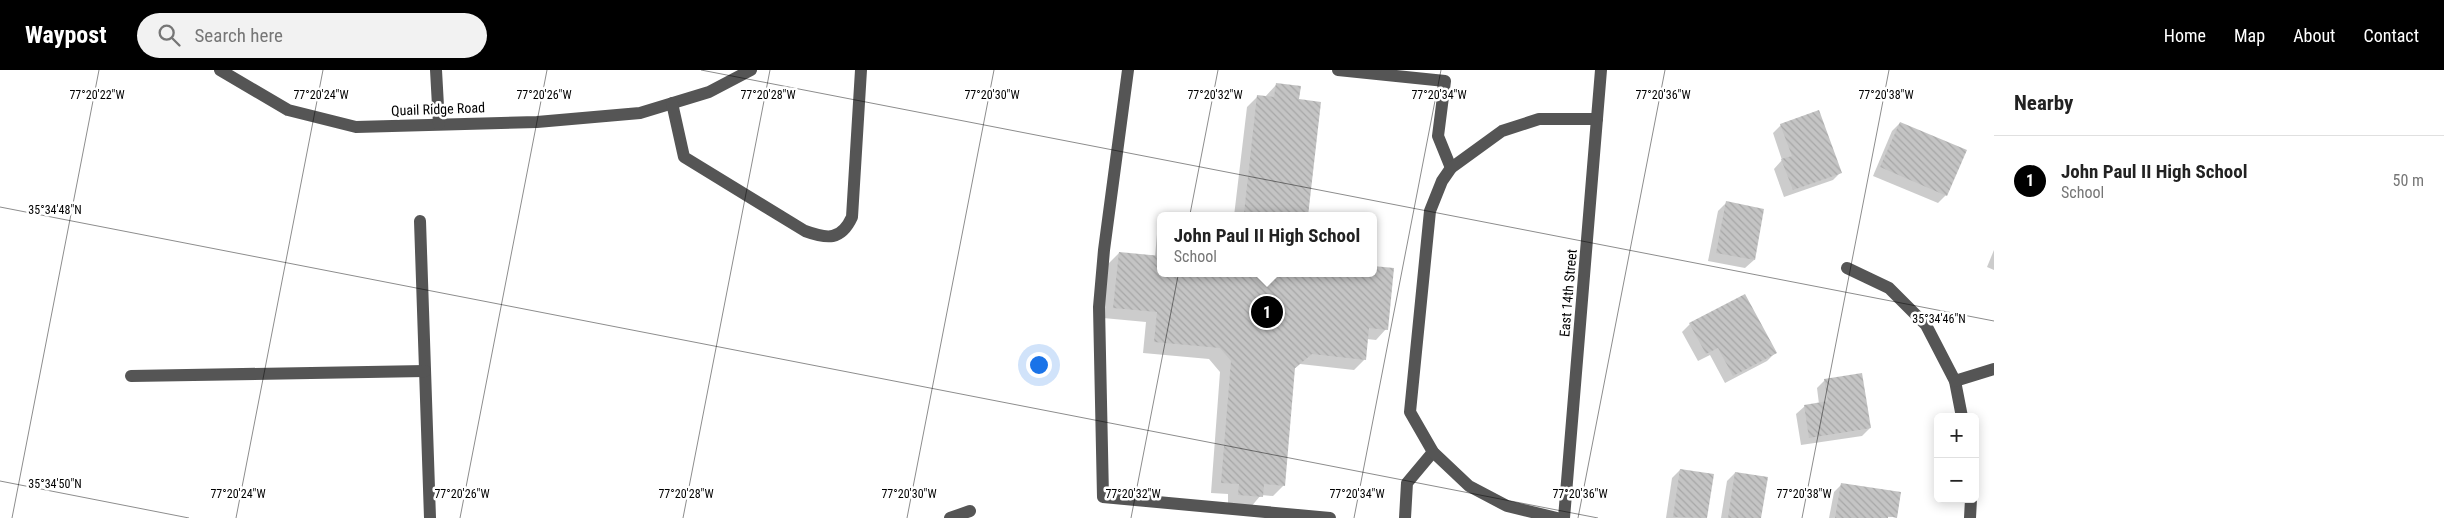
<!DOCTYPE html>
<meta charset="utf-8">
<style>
:root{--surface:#fff;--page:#f2f2f2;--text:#222;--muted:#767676;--line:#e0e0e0;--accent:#000}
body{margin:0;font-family:"Roboto Condensed",sans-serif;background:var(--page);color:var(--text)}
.controls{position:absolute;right:15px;bottom:15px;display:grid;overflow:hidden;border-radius:8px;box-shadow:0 2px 12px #0003}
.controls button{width:45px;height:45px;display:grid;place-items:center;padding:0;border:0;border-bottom:1px solid var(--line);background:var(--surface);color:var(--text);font:25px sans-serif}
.you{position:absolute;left:1038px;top:294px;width:18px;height:18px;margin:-12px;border:4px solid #fff;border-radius:50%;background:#1a73e8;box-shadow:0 0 0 8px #1a73e833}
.badge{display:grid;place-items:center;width:32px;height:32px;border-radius:50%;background:var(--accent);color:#fff;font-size:16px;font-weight:700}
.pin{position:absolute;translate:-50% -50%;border:2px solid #fff;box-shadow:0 1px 5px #0006}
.popup{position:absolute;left:1157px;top:142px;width:220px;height:65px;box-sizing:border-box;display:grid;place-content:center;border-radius:8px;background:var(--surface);filter:drop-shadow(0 1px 4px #0005);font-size:16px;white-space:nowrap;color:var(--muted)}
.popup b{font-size:19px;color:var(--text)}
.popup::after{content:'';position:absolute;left:50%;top:100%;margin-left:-10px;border:10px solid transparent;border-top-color:var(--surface)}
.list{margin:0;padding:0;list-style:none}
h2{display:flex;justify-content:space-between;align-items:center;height:65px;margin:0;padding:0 20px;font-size:21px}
h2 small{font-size:16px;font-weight:400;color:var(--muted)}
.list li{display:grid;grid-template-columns:32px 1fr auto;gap:15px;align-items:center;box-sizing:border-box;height:90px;padding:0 20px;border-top:1px solid var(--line)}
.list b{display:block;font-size:19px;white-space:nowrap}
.list p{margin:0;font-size:16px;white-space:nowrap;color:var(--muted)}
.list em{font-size:16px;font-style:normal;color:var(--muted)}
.icon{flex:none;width:28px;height:28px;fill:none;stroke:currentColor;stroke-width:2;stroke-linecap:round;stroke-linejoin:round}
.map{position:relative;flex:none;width:1994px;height:448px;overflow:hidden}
header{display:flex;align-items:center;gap:30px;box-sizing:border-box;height:70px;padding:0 25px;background:var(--accent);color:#fff}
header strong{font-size:24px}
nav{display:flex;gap:28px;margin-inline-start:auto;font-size:18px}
.search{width:350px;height:45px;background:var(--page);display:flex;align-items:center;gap:12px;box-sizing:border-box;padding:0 18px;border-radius:28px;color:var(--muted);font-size:19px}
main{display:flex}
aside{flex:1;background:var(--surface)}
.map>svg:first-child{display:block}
.shadow{fill:#0003}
.building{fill:url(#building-back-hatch)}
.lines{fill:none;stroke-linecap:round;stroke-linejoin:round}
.minor{stroke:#555;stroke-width:12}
.ticks{fill:none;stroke:#000;stroke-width:1;stroke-opacity:0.45}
.labels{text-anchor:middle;stroke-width:5;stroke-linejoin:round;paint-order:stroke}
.street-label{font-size:14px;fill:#000;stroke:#fff}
.ticks-label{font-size:12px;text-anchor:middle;fill:#000;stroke:#fff;stroke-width:5;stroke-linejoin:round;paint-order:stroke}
</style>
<header>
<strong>Waypost</strong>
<div class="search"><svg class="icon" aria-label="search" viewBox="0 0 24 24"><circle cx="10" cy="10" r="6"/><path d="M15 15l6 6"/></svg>Search here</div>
<nav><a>Home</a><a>Map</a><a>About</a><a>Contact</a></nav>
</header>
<main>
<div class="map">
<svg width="1994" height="448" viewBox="0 0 1994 448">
<defs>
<pattern id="building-back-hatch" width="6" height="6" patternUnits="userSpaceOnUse" patternTransform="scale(1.25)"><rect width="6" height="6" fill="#c4c4c4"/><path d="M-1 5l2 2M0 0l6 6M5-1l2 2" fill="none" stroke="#a7a7a7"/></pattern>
</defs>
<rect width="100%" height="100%" fill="#fff"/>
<g class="shadow">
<polygon points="1276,15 1298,30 1307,146 1234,146 1247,37 1258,26 1265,27"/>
<polygon points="1900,53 1946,125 1938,133 1873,106 1892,61"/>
<polygon points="1781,55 1841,102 1833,110 1784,127 1774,99 1782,90 1773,63"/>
<polygon points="1726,133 1754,190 1745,198 1708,191 1718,141"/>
<polygon points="1161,160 1161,203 1386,259 1376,270 1367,269 1365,289 1354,300 1300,294 1293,300 1284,415 1273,426 1261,425 1250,438 1228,436 1228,424 1211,423 1220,302 1209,289 1143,283 1146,252 1103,248 1108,194 1119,183 1155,187 1157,164"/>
<polygon points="1373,172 1375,172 1373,194"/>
<polygon points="1994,180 1994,200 1987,197"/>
<polygon points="1690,254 1775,283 1767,291 1725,313 1710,285 1698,291 1682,262"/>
<polygon points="1825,310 1870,358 1862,366 1801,375 1796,344 1805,336 1819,334 1817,318"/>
<polygon points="1680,400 1713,405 1706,448 1666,448 1672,408"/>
<polygon points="1735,403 1760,448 1721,448 1727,411"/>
<polygon points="1842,414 1896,447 1829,448 1834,422"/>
</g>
<g class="building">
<polygon points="1276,13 1301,16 1299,29 1321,32 1308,146 1241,146 1244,143 1257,25 1274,27"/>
<polygon points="1819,40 1842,103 1793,120 1781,89 1792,86 1780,54"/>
<polygon points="1900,52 1967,80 1947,126 1880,97"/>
<polygon points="1726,131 1764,139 1755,190 1716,183"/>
<polygon points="1119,182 1161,186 1161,203 1373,203 1373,196 1394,198 1388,260 1369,258 1366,290 1312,284 1295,298 1285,416 1264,414 1263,427 1238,425 1239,414 1221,413 1231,291 1220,278 1154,272 1157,242 1113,238"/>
<polygon points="1745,224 1777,283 1733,306 1718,278 1706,284 1689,253"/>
<polygon points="1862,303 1871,358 1809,368 1804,335 1828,331 1824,309"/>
<polygon points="1680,399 1714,404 1707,448 1673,447"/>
<polygon points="1735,402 1768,407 1761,448 1728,448"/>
<polygon points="1841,413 1901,422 1897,448 1888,446 1888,448 1835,448"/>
</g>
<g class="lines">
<g class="minor">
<polyline points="220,0 288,40 356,57 537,52 640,43 709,22 751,0"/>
<polyline points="436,0 439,54"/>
<polyline points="1128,0 1104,180 1099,237 1103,427 1330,448"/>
<polyline points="1338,0 1445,11 1438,66 1451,98"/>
<path d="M672,33l12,54 121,74c22,8 36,10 47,-14l9,-147"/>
<polyline points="420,151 430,448"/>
<polyline points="1847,198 1889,218 1926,255 1955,311 1962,347"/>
<polyline points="131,306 425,301"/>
<polyline points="1955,311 1994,299"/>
<polyline points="950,448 970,441"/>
<polyline points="1405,448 1407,413 1433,382"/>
<polyline points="1557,448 1507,436 1469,416 1433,382 1410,342 1430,141 1442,111 1451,98 1502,61 1539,49 1597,49"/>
<polyline points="1564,448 1601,0"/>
<polyline points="1970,448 1971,429"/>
</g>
</g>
<path class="ticks" d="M701,0l1293,251M0,137l1598,311M0,411l189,37M12,448l87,-448M236,448l87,-448M460,448l87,-448M683,448l87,-448M907,448l87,-448M1131,448l87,-448M1354,448l87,-448M1578,448l87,-448M1802,448l87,-448"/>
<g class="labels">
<g class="street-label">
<text transform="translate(438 39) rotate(-2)" y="5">Quail Ridge Road</text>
<text transform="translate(1568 223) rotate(-85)" y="5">East 14th Street</text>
</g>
</g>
<g class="ticks-label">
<text x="97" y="29">77°20'22"W</text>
<text x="321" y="29">77°20'24"W</text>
<text x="544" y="29">77°20'26"W</text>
<text x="768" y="29">77°20'28"W</text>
<text x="992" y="29">77°20'30"W</text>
<text x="1215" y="29">77°20'32"W</text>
<text x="1439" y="29">77°20'34"W</text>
<text x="1663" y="29">77°20'36"W</text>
<text x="1886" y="29">77°20'38"W</text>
<text x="55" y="144">35°34'48"N</text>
<text x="1939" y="253">35°34'46"N</text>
<text x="55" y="418">35°34'50"N</text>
<text x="238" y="428">77°20'24"W</text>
<text x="462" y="428">77°20'26"W</text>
<text x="686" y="428">77°20'28"W</text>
<text x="909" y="428">77°20'30"W</text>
<text x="1133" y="428">77°20'32"W</text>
<text x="1357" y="428">77°20'34"W</text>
<text x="1580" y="428">77°20'36"W</text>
<text x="1804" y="428">77°20'38"W</text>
</g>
</svg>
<div class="controls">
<button>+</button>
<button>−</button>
</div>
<div class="you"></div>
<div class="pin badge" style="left:1267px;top:242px">1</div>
<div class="popup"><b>John Paul II High School</b>School</div>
</div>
<aside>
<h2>Nearby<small></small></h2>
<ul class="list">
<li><span class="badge">1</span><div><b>John Paul II High School</b><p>School</p></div><em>50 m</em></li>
</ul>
</aside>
</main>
